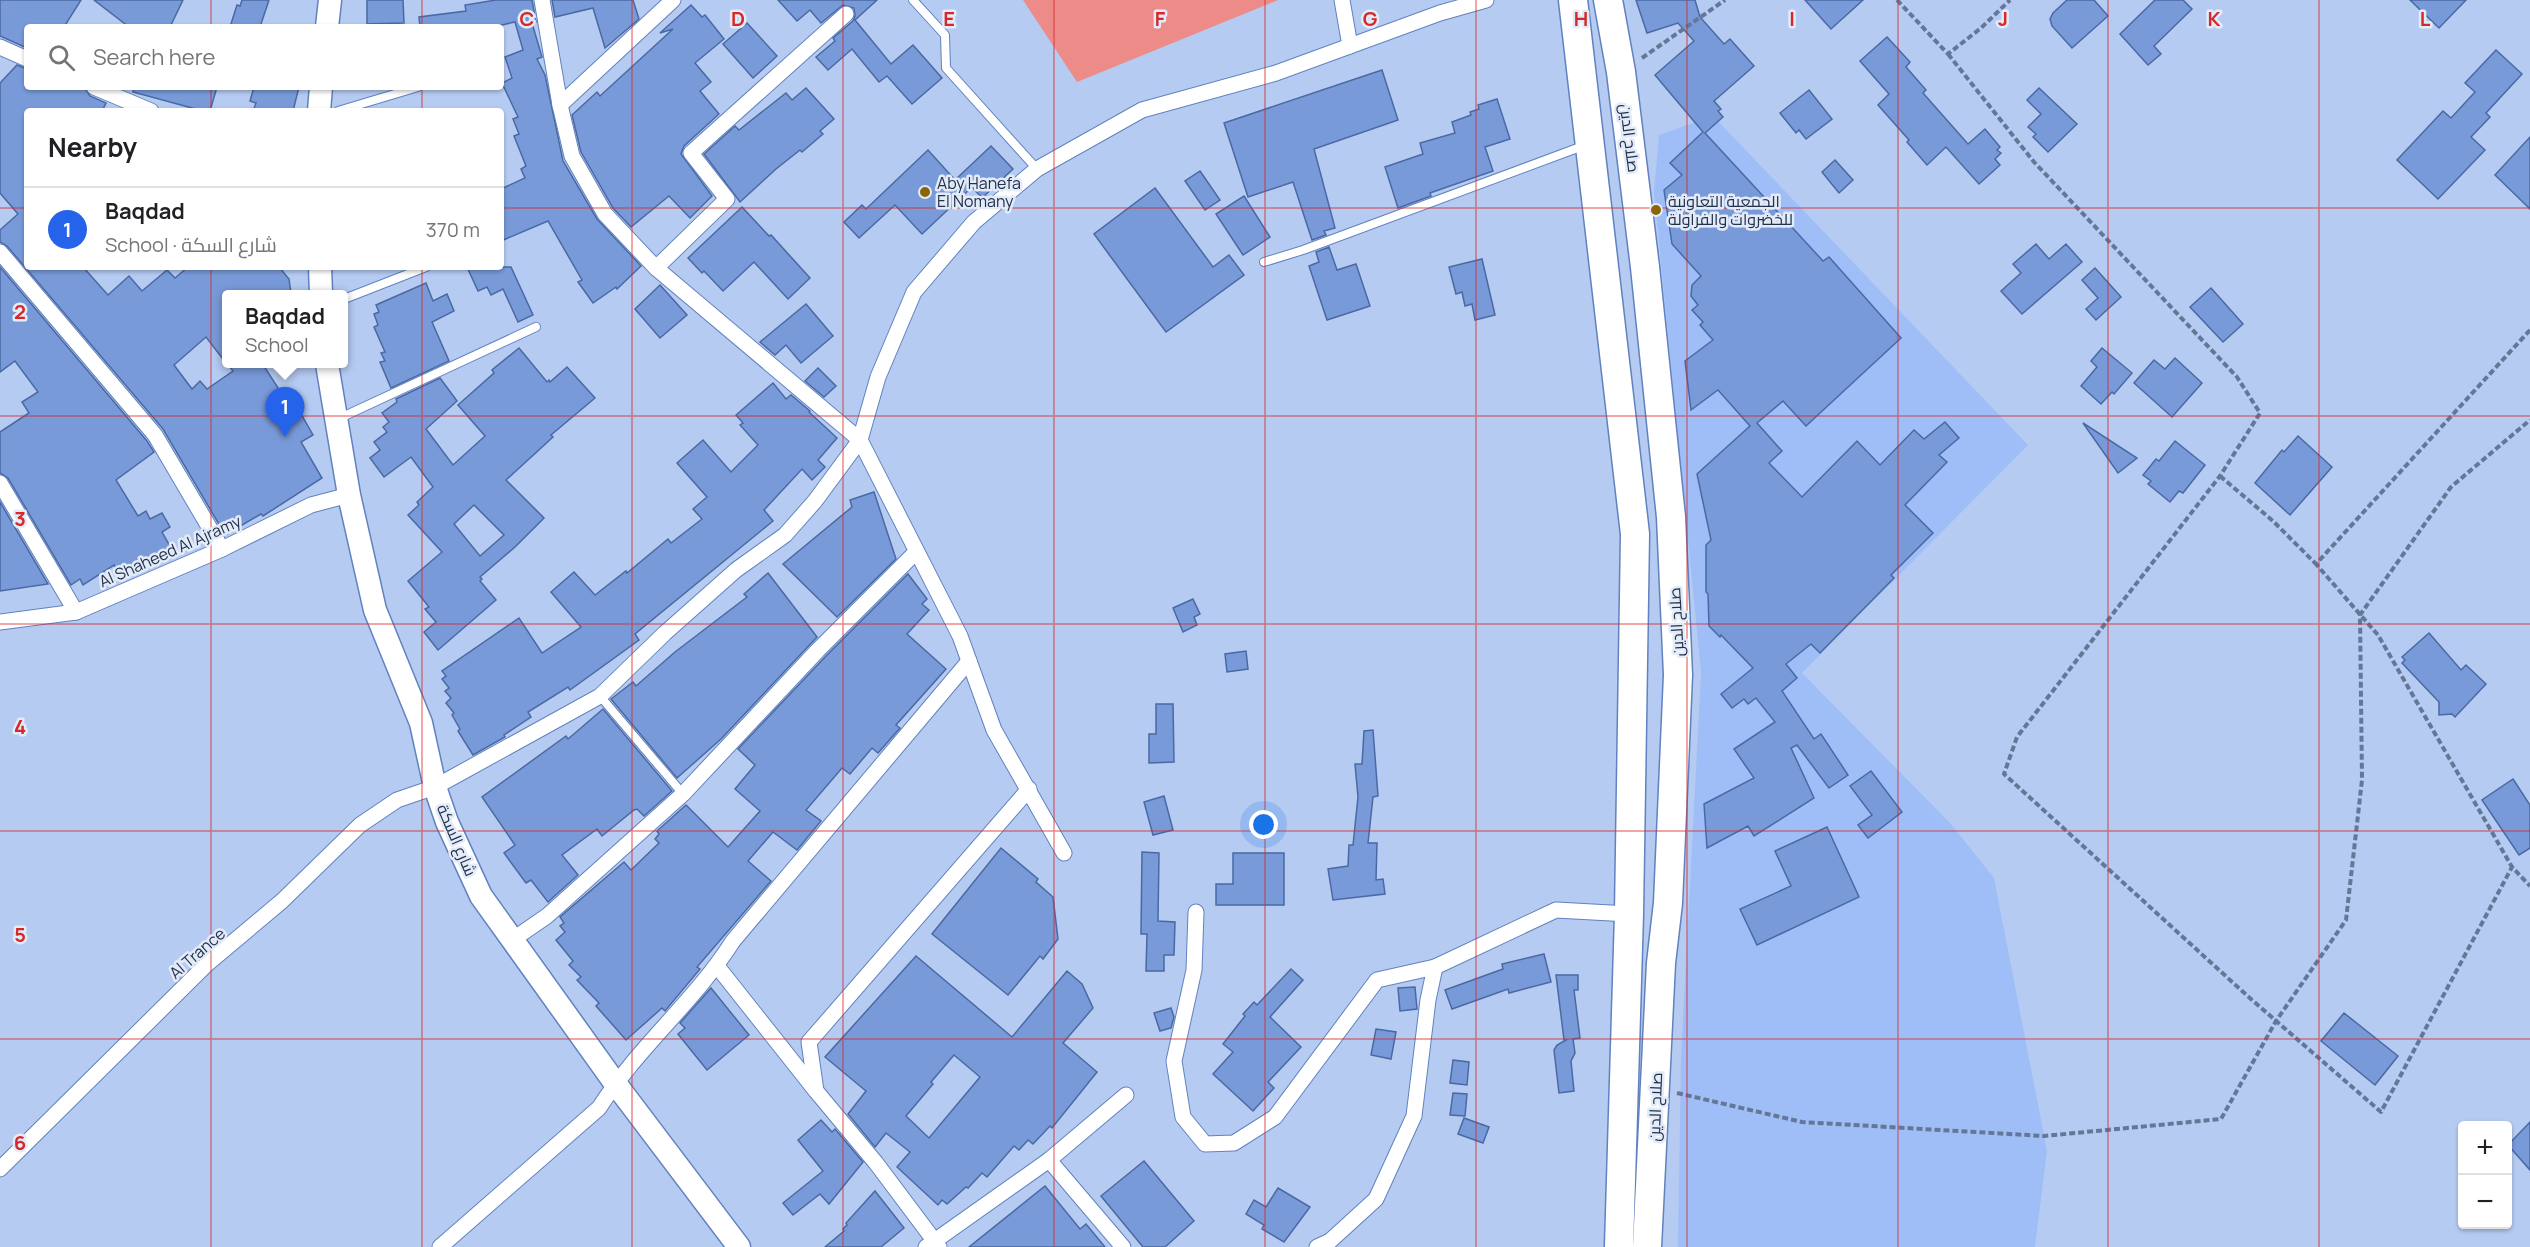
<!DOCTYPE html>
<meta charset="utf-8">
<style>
:root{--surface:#fff;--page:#f2f2f2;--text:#202124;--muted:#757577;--line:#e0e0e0;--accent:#2563eb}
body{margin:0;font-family:Manrope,Cairo,sans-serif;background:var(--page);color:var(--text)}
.controls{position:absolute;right:18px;bottom:18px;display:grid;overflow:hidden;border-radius:6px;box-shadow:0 2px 4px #0004}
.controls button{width:54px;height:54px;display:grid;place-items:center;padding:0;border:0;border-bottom:2px solid var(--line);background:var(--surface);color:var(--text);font:30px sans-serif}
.you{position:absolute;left:1264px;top:825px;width:21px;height:21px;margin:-15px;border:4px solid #fff;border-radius:50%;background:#1a73e8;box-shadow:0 0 0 9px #1a73e833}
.badge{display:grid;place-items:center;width:39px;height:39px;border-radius:50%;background:var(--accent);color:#fff;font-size:20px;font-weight:700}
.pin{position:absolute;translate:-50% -50px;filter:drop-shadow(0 2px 3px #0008)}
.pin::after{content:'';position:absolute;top:32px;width:21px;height:18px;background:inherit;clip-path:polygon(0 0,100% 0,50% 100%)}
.popup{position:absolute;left:222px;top:290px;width:126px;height:78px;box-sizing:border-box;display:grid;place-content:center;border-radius:6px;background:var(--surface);filter:drop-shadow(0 2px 4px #0005);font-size:20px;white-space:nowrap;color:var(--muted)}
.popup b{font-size:22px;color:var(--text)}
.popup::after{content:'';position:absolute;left:50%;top:100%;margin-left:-12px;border:12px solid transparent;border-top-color:var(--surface)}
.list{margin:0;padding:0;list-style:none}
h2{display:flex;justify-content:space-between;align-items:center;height:78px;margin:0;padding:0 24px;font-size:26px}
h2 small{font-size:20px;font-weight:400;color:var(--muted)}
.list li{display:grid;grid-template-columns:39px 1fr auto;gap:18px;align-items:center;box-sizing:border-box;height:84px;padding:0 24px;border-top:2px solid var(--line)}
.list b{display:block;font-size:22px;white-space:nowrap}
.list p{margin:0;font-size:20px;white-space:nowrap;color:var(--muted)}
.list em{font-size:20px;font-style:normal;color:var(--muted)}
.icon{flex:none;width:33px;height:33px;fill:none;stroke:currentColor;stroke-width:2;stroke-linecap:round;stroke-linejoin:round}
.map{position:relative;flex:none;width:2530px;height:1247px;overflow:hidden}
.search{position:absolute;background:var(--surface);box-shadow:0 2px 4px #0004;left:24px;top:24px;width:480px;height:66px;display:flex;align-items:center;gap:15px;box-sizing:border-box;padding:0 21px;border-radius:6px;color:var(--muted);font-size:22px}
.panel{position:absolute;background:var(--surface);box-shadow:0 2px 4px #0004;left:24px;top:108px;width:480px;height:162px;border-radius:6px}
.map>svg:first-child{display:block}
.built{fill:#9fbef8}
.green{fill:#ec8b88}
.building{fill:#799ad9;stroke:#4a69a4;stroke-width:1.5;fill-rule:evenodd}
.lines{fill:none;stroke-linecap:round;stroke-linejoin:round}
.lane-casing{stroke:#6182bf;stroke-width:10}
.street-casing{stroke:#6182bf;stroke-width:17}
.secondary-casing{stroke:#6182bf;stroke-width:25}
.highway-casing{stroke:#6182bf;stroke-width:31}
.path{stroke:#657797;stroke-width:4;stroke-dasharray:6 3;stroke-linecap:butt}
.lane{stroke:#fff;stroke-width:8}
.street{stroke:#fff;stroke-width:15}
.secondary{stroke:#fff;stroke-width:22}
.highway{stroke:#fff;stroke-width:28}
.grid{fill:none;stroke:#d62828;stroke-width:1.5;stroke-opacity:0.55}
.poi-dot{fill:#8b6606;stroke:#e3ebf9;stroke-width:2}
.labels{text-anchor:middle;stroke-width:5;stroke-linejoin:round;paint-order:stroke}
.street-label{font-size:16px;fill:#23314b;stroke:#e3ebf9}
.poi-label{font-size:16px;fill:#23314b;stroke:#e3ebf9;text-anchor:start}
.grid-label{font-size:20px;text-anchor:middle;font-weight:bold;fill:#d62828;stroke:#e3ebf9;stroke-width:5;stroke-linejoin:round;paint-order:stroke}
</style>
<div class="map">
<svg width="2530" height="1247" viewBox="0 0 2530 1247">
<rect width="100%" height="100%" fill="#b5cbf2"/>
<polygon class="built" points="1713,116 2028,445 1802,673 1950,823 1994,878 2047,1151 2035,1247 1678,1247 1681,1057 1701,673 1654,192 1659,135"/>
<polygon class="green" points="1023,0 1278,0 1077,82"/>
<g class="building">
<polygon points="0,0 81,0 64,27 27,27 27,48 0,36"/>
<polygon points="94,0 183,0 170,27 129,27"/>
<polygon points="242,0 269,0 260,27 230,27 237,5 240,6"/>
<polygon points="367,0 403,0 404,23 367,24"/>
<polygon points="496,0 532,0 536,22 532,23 542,57 537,59 545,75 563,161 597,219 641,266 617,289 616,287 593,303 578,282 582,280 548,221 501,241 501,189 525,178 521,169 526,166 514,136 519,134 513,119 518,117 502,83 512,78 505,57 523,50 515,22 493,27 420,27 419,17 466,11 465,5"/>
<polygon points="552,0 633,0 639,19 605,48 593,8 555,17"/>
<polygon points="778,0 877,0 855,20 891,64 913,45 942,78 912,104 887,76 879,82 852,49 828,70 816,57 835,41 833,38 853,21 855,16 854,8 843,5 821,23 810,10 797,21"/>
<polygon points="1636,0 1695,0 1700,17 1724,44 1730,39 1754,66 1714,101 1721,109 1718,111 1723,117 1705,133 1823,261 1829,257 1901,338 1806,426 1783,401 1757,423 1782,451 1769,463 1802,497 1857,441 1880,465 1914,430 1924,439 1945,422 1959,438 1939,455 1947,462 1905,505 1933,533 1891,575 1894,578 1820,653 1811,644 1786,664 1797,678 1782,691 1814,739 1821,734 1848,775 1829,788 1797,745 1791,748 1814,798 1754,836 1748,826 1707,848 1704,804 1754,778 1734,749 1775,722 1756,698 1748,704 1744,699 1732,708 1721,694 1753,668 1721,635 1720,637 1709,626 1708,594 1706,592 1706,545 1711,540 1697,474 1750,426 1718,390 1691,410 1685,361 1713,340 1700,325 1703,322 1692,310 1698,305 1691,296 1692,285 1701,276 1672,244 1664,190 1682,175 1670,163 1703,132 1655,75 1694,41 1678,23 1647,33"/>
<polygon points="1805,0 1863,0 1831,29"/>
<polygon points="2067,0 2094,0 2108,16 2072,48 2052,26 2050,19 2053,13"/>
<polygon points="2155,0 2183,0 2192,9 2154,46 2161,54 2148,65 2120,34"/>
<polygon points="2410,0 2466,0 2439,28"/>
<polygon points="691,5 702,17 705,15 724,39 695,63 711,82 700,91 719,114 684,146 681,154 712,196 690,218 669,196 631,227 613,208 581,152 572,115 597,92 600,96 673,29 660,33"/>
<polygon points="747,23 777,56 753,78 723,44"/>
<polygon points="1887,37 1910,62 1906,67 1926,90 1923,93 1968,144 1985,129 2000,147 1997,150 2001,153 1995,159 2000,165 1979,184 1946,147 1927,165 1907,142 1909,140 1878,105 1889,94 1860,61"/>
<polygon points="2496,50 2522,74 2486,113 2490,117 2471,137 2485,150 2438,199 2397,160 2443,111 2451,118 2475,92 2465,83"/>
<polygon points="17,65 27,69 27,87 84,87 90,96 106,103 102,111 27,111 27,267 83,267 108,295 129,276 142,291 167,270 175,278 188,267 279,267 289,279 291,294 226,294 226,363 206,337 174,365 192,389 200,381 207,389 233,371 227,363 262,363 296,416 301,414 313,435 301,442 322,478 263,516 261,514 227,534 222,525 220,526 163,429 7,246 0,242 0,230 18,214 0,193 0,83"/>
<polygon points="1382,70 1398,120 1314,149 1335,228 1324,231 1326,235 1312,240 1293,182 1248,197 1224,123"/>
<polygon points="134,87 217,87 210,111 203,111 133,92"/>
<polygon points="254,87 299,87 293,111 253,111 256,103 250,101"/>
<polygon points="806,88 834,119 820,131 823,134 802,152 800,150 776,169 740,202 704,154 735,126 739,130 786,93 792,100"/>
<polygon points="2039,88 2077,124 2048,152 2033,137 2036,134 2028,127 2041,114 2027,100"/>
<polygon points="1809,90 1832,119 1806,139 1799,130 1796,133 1780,113"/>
<polygon points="1497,99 1510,139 1485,147 1493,171 1430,193 1431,196 1398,208 1385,167 1423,154 1420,143 1455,133 1452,122 1471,115 1470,112 1479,109 1478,105"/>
<polygon points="2530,137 2530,209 2495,175"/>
<polygon points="991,146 1013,169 982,198 972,187 922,234 895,205 859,238 844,222 862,205 866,209 928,150 955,180"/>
<polygon points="1835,160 1853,180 1839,193 1822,172"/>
<polygon points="1200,171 1220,200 1205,210 1185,181"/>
<polygon points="1155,188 1213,267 1229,255 1244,275 1166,332 1094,234"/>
<polygon points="1244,196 1270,237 1243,255 1216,214"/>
<polygon points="742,207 769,236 771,235 810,278 788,299 754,262 723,291 704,271 702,273 688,258"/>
<polygon points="2036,244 2049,259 2066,244 2082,262 2022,314 2001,291 2021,273 2013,264"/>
<polygon points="1329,247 1337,270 1356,264 1370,306 1327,320 1309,266 1319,262 1316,252"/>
<polygon points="1482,259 1495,315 1475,320 1472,304 1465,306 1462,292 1456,294 1449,267"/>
<polygon points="0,267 147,441 154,452 116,480 138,516 146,511 150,519 162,513 170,527 162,532 171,548 120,576 114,565 83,585 80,579 71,585 8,478 0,473 0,432 29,413 22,402 38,392 15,361 0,372"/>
<polygon points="467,267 511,267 533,315 518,322 503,289 491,295 487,287 478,291"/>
<polygon points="2095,268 2121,297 2096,320 2086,309 2098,298 2082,280"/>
<polygon points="426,283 433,301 447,294 454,311 432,322 449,361 391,388 380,362 385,361 381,353 385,352 374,327 378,325 374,314 379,312 376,305"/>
<polygon points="660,285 687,315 660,338 635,309"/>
<polygon points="2211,288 2243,324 2223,342 2190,307"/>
<polygon points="806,304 833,336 801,363 786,345 775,355 760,342"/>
<path d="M519,348l28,34 2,-2 1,2 17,-15 28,31 -44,37 2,2 -47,43 38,38 -29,29 -35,30 2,2 -2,2 16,19 -58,50 -14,-18 12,-10 -11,-13 4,-2 -21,-26 34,-29 -34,-37 11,-10 -2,-3 16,-15 -22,-30 -27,20 -14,-19 10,-8 -6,-8 13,-10 -4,-5 6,-5 -7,-9 15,-11 -1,-3 44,-21 17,23 -31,28 27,36 32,-29 -27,-31 36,-32 -2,-3zM474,505l30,30 -24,21 -26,-32z"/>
<polygon points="2102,348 2132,373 2114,394 2112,392 2101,404 2081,386 2097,367 2091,361"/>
<polygon points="2175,358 2202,383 2172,417 2134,383 2154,360 2165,369"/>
<polygon points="818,368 836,386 824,397 805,381"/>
<polygon points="773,383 786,399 791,395 810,411 809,412 837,438 818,460 825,467 812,480 802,469 764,510 773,521 635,634 639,640 570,690 568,687 528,712 531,717 504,735 505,737 473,755 458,731 460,729 452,715 454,713 446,703 451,698 445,691 449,688 442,679 446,676 442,671 519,618 542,653 581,627 551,592 574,572 595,595 626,571 627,573 668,539 671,543 702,519 693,509 707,497 677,463 703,440 731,472 758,445 740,425 743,423 736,415"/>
<polygon points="2083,423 2137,458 2118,473"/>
<polygon points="2298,436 2332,467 2290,515 2255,483 2282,450 2284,452"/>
<polygon points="2175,441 2205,465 2183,493 2179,491 2170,502 2148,484 2151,481 2143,475 2156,459 2159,461"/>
<polygon points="874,492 896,559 837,617 783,564 852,507 850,500"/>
<polygon points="0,502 48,584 0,591"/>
<polygon points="768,573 817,637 721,739 677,778 611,699 633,682 636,686 675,652 747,597 744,594"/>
<polygon points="908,574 927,599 922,604 929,610 907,634 946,669 896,725 900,728 878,753 872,748 850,774 842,768 806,810 821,821 797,850 773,832 748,861 771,881 697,967 700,969 665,1011 662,1008 626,1040 596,1006 599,1003 577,980 581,977 569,965 573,961 556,940 565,932 560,926 564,923 560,917 624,862 631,870 659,843 655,839 659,834 657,831 686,805 728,847 760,811 735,789 755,765 738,749 825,657"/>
<polygon points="1193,599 1200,614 1194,617 1197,625 1183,632 1173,608"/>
<polygon points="2429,633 2461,670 2466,665 2486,684 2455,717 2452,714 2439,715 2439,702 2402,663 2405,660 2402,657"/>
<polygon points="1246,651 1248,669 1227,672 1225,654"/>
<polygon points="1156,704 1173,704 1174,762 1149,763 1149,734 1156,734"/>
<polygon points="603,709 672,791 644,816 637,809 634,810 602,836 597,829 562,855 578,875 548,902 531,880 526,883 504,853 515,845 482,797 566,736 568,739"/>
<polygon points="1373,730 1378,796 1373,797 1368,843 1377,843 1376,880 1383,879 1385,894 1333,900 1328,869 1348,866 1349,845 1353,845 1358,797 1355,764 1362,764 1364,731"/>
<polygon points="1871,771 1902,812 1868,838 1858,825 1872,815 1850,786"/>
<polygon points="2513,779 2530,805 2530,848 2519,855 2482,800"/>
<polygon points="1164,796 1173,830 1153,835 1144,802"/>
<polygon points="1827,827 1859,897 1757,945 1740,909 1791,886 1775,851"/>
<polygon points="1001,848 1038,879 1036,882 1053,897 1058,939 1043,959 1040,956 1008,995 932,934"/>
<polygon points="1142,852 1159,853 1158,921 1175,922 1174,955 1164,955 1164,971 1146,971 1147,934 1141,934"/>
<polygon points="1233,853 1284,853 1284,905 1216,905 1216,884 1233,884"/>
<polygon points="1544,954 1551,982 1509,993 1508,989 1452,1009 1445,990 1503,969 1502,964"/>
<path d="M916,956l96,81 55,-66 15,13 11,24 -30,35 34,29 -45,56 -2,-2 -17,18 -5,-4 -9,10 -5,-4 -27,31 -5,-4 -14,15 -2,-1 -19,17 -5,-4 -4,5 -41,-38 13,-15 -24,-19 -11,14 -27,-33 18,-23 -41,-34zM954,1055l26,22 -51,61 -23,-22 27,-32 -2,-2z"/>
<polygon points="1291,969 1303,980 1270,1017 1301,1047 1268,1082 1274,1088 1253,1111 1213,1074 1233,1052 1223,1044 1245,1016 1243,1014 1254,1002 1257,1005"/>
<polygon points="1556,975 1578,975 1578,990 1574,990 1580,1038 1573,1039 1575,1053 1571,1061 1574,1091 1559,1093 1554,1050 1557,1045 1566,1040 1564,1040"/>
<polygon points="1415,987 1417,1009 1400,1011 1398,988"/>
<polygon points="711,988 749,1035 707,1070 678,1034 685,1028 680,1023"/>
<polygon points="1171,1008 1174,1017 1171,1028 1160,1031 1154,1013"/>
<polygon points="2344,1013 2398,1056 2375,1085 2321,1041"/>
<polygon points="1376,1029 1396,1032 1391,1059 1371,1055"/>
<polygon points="1453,1060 1469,1062 1467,1085 1450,1083"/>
<polygon points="1453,1093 1467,1094 1465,1116 1450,1115"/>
<polygon points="1464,1118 1489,1127 1483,1143 1458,1134"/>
<polygon points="821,1120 832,1132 835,1129 863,1162 829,1204 820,1194 793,1215 783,1203 823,1171 798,1140"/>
<polygon points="2530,1122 2530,1170 2508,1145"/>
<polygon points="1144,1161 1194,1221 1165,1247 1143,1247 1101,1196"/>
<polygon points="1045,1186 1080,1229 1086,1224 1105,1247 969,1247"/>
<polygon points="1278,1188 1310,1207 1284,1242 1262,1229 1264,1225 1246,1214 1254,1200 1266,1207"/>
<polygon points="875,1191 904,1228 881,1247 825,1247 844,1231 843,1229 847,1225 846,1223"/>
</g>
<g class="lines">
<g class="lane-casing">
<g id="lane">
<polyline points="913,0 945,35 946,68 1037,169"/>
<polyline points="338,111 418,87"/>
<polyline points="1264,262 1303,250 1583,146"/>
<polyline points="344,299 426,267"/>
<polyline points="340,418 536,327"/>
<polyline points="600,696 683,794"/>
</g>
</g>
<g class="street-casing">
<g id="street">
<polyline points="542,0 560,105 572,156 605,214 656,268 860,440 960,636 994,730 1064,853"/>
<polyline points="1342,0 1350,46"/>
<polyline points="0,47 27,59"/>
<polyline points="94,87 151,111"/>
<polyline points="560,105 673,0"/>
<polyline points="0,252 155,435 222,549"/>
<polyline points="656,268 727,199 691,153 846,14"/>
<polyline points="0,483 76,612"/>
<polyline points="0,622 76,612 222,549 311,505 349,495"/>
<polyline points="1196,912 1194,970 1174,1061 1183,1117 1205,1144 1234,1143 1275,1117 1377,980 1435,967 1556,910 1629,914"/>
<polyline points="512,940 547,916 683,794 818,650 916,552"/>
<polyline points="717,966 816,1091 876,1163 939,1247"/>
<polyline points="816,1091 809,1042 1029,789"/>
<polyline points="1049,1160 1123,1247"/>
<polyline points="0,1169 207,964 282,901 360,825 397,800 435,787 600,696 665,633 736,570 785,535 815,501 860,440 878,377 914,292 974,222 1037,169 1142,110 1276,73 1440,13 1486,0"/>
<path d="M440,1247l159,-139c39,-61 96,-107 134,-167l236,-280"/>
<polyline points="926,1247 1049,1160 1126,1095"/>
<polyline points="1317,1247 1330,1241 1376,1199 1414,1116 1428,1000 1435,967"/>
</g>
</g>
<g class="secondary-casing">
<g id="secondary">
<polyline points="327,27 330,0"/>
<polyline points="319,111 321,87"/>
<polyline points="320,267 321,294"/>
<polyline points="327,364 349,495 375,610 421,723 435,787 447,822 481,896 615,1083 739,1247"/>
</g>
</g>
<g class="highway-casing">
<g id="highway">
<polyline points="1573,0 1635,534 1629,914 1619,1247"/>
<polyline points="1608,0 1621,72 1645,267 1671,517 1678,675 1668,903 1661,963 1647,1247"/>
</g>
</g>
<g class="path">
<polyline points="1897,0 1948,54 1981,28 2010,0"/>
<polyline points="1948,54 2034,162 2237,377 2260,413 2220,476 2017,737 2004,774 2252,1000 2381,1112 2512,867"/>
<polyline points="1642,58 1725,0"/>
<polyline points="2530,330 2316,564 2378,635 2512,867 2530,886"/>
<polyline points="2220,476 2273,521 2316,564"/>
<polyline points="1677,1093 1802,1122 2044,1136 2221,1119 2276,1021 2346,920 2362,780 2360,615 2451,487 2530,420"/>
</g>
<use href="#lane" class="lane"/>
<use href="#street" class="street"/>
<use href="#secondary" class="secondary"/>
<use href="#highway" class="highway"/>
</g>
<path class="grid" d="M211,0v27M422,0v27M632,0v1247M843,0v1247M1054,0v1247M1265,0v1247M1476,0v1247M1687,0v1247M1898,0v1247M2108,0v1247M2319,0v1247M211,87v24M422,87v24M0,208h27M501,208h2029M211,267v980M422,267v980M0,416h2530M0,624h2530M0,831h2530M0,1039h2530"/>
<g class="poi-dot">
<circle cx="925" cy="192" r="6"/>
<circle cx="1656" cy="210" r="6"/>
</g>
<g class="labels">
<g class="street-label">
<text transform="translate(1630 138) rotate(83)" y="6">صلاح الدين</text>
<text transform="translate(170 551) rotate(-24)" y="6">Al Shaheed Al Ajramy</text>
<text transform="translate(1676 622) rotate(-93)" y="6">صلاح الدين</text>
<text transform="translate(457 840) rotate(67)" y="6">شارع السكة</text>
<text transform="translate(197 953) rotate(-41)" y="6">Al Trance</text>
<text transform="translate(1655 1107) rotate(-88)" y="6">صلاح الدين</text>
</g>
<g class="poi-label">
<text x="937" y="189">Aby Hanefa<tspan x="937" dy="18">El Nomany</tspan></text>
<text x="1668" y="207">الجمعية التعاونية<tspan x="1668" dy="18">للخضروات والفراولة</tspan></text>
</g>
</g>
<g class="grid-label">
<text x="527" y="26">C</text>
<text x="738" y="26">D</text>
<text x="949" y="26">E</text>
<text x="1160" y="26">F</text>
<text x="1370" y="26">G</text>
<text x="1581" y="26">H</text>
<text x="1792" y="26">I</text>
<text x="2003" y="26">J</text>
<text x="2214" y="26">K</text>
<text x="2425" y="26">L</text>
<text x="20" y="319">2</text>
<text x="20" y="526">3</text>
<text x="20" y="734">4</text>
<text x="20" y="942">5</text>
<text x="20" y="1150">6</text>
</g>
</svg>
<div class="controls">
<button>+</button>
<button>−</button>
</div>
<div class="you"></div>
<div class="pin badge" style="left:285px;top:437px">1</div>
<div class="popup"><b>Baqdad</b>School</div>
<div class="search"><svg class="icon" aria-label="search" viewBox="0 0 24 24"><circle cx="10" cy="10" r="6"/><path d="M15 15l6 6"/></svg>Search here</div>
<section class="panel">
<h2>Nearby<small></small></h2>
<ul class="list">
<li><span class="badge">1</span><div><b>Baqdad</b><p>School · شارع السكة</p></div><em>370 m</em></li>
</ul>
</section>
</div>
